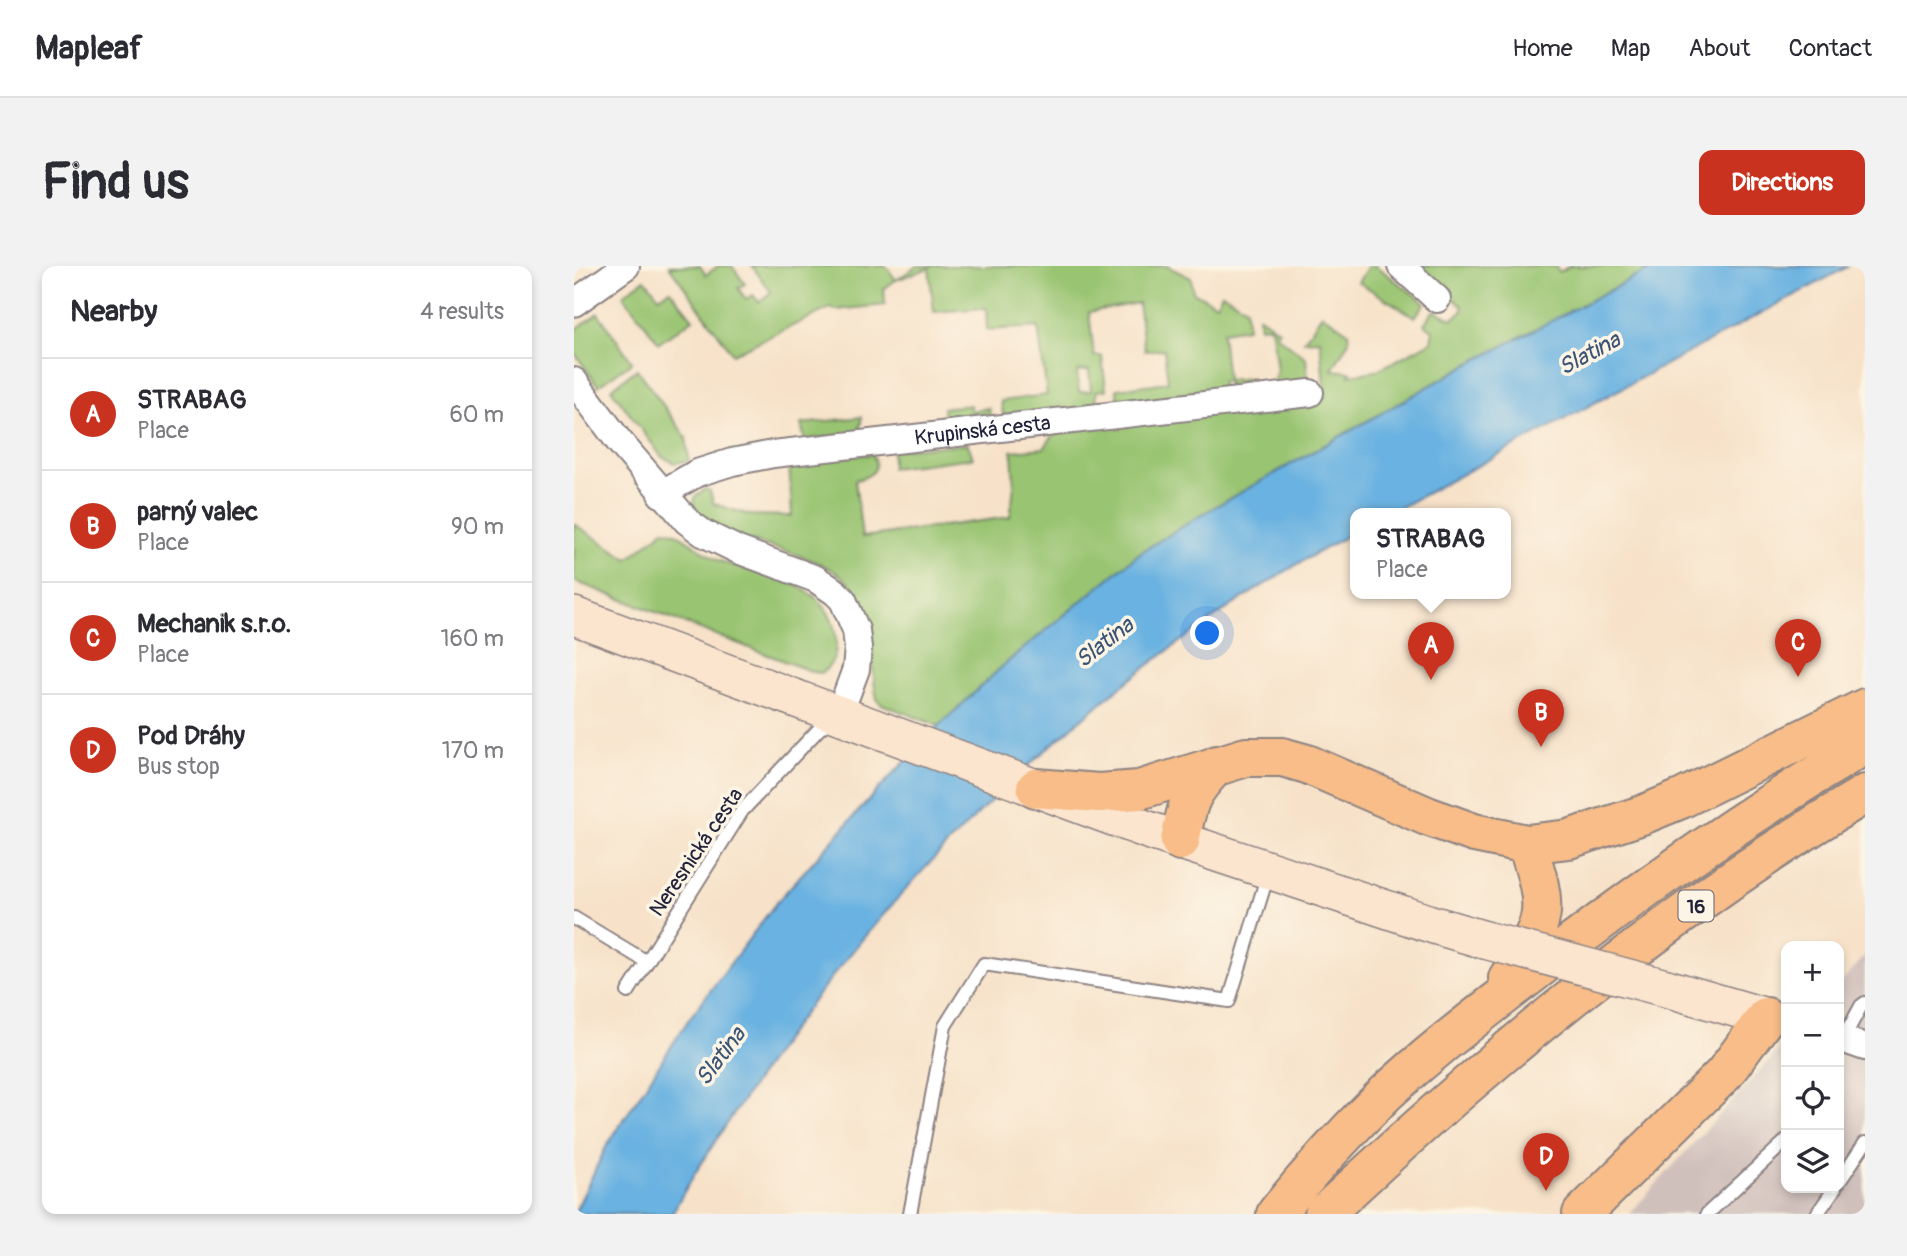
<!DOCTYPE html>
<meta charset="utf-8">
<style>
:root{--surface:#fff;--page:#f2f2f3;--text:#2b2b33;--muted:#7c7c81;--line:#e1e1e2;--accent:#c8321e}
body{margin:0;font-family:Pangolin,sans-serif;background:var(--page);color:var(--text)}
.controls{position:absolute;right:21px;bottom:21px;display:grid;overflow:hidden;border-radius:14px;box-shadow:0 4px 10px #0003}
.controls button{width:63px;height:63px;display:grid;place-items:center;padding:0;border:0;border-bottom:2px solid var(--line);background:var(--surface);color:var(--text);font:35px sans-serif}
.you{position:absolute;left:634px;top:368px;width:24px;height:24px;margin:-18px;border:5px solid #fff;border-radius:50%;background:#1a73e8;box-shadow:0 0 0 10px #1a73e833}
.badge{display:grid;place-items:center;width:46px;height:46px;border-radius:50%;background:var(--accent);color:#fff;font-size:23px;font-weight:700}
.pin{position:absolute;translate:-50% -58px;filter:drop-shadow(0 2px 4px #0008)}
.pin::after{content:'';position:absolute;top:37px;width:24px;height:21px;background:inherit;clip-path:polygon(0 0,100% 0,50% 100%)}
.popup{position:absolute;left:776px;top:242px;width:161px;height:91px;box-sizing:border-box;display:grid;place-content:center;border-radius:14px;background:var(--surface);filter:drop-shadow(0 2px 5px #0005);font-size:23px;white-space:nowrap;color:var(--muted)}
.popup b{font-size:26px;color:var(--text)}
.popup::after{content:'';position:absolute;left:50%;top:100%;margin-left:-14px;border:14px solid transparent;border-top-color:var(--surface)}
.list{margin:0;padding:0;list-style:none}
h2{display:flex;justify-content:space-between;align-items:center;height:91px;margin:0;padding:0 28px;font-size:30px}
h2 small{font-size:23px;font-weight:400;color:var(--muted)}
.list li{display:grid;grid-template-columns:46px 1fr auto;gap:21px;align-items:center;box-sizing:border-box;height:112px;padding:0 28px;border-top:2px solid var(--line)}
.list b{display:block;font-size:26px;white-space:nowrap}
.list p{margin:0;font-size:23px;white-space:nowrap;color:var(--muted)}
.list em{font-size:23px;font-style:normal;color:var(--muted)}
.icon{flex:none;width:38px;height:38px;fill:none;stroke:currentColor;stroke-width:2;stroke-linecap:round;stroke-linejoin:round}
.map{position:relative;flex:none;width:1291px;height:948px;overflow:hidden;border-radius:14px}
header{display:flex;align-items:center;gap:42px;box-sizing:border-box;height:98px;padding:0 35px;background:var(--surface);border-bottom:2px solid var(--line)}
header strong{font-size:33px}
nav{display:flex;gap:38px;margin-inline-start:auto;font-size:24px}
.intro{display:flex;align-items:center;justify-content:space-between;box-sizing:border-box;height:168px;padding:0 42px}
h1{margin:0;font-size:49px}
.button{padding:18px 32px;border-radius:14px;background:var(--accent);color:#fff;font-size:24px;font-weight:700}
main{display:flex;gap:42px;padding:0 42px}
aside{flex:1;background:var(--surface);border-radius:14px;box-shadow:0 4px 10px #0003}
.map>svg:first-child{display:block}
.industrial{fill:#d0c0bc}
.green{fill:#99c471;stroke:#5e7356;stroke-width:2;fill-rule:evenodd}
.water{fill:#6ab2e1;stroke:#466a8e;stroke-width:2}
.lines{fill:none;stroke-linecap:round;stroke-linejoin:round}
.lane-casing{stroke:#8c8282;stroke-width:16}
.street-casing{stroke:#8c8282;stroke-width:30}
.secondary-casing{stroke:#8c8282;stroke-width:40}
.primary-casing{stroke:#8c8282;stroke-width:42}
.lane{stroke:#fff;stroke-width:12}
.street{stroke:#fff;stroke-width:26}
.secondary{stroke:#fce5cf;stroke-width:37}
.primary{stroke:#f8bd88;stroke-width:38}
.secondary-bridge-casing{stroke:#8c8282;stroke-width:40;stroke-linecap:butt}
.secondary-bridge{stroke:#fce5cf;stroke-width:37}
.labels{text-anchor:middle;stroke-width:7;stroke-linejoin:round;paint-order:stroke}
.shield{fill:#fcf5e5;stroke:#63616e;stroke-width:2}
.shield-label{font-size:19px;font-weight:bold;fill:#22223b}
.street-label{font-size:21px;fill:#22223b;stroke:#fcf5e5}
.water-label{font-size:23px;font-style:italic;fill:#3b5475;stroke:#fcf5e5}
</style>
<header>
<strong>Mapleaf</strong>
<nav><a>Home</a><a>Map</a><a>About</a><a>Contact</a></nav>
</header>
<div class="intro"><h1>Find us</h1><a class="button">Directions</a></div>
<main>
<aside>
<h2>Nearby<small>4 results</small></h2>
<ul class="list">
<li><span class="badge">A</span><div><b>STRABAG</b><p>Place</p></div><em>60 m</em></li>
<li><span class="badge">B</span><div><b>parný valec</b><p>Place</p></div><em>90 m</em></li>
<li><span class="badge">C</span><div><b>Mechanik s.r.o.</b><p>Place</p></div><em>160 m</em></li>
<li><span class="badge">D</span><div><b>Pod Dráhy</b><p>Bus stop</p></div><em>170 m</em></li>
</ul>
</aside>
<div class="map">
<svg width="1291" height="948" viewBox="0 0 1291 948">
<rect width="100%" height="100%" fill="#fcf5e5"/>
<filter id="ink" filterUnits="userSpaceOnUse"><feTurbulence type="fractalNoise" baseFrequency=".0143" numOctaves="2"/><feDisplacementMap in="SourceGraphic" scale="14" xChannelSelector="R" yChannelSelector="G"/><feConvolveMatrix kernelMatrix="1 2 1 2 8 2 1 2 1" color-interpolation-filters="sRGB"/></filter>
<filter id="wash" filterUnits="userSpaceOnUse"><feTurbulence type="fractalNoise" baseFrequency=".00686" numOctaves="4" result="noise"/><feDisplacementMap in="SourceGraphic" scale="28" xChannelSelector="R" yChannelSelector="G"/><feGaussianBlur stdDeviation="1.57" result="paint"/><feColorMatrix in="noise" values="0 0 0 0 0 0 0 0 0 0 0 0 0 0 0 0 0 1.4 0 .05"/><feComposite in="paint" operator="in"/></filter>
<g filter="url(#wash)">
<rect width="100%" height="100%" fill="#f7e2c9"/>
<polygon class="industrial" points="1291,690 1291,948 1055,948 1212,776 1212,922 1265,922 1265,719"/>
<g class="green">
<path d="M95,0h31l6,9 12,-9h14l13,18 -7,4 8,11 7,-4 6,7 12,-10 -19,-26h134l10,14 21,-14h250l24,12 2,14 23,12 6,-11 24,15 1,20 -25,4 5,48 25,-2 2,12 -25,2 -2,-11h-5v11l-104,17 -1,-20 51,-7 -4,-33 -19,2 -7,-48 -49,9 5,44h8l4,34 -10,1 2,21 -95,3 -2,-14 46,-6 -9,-68 -51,3 -1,-22 -52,4 -5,-44 -33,12 -12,8 1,17 -49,5 -6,-2 -97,46zM515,104l2,21 -12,1 -2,-21z"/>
<polygon points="794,0 802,0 851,37 841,51 784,16"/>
<path d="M843,0h139l3,6 11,-6h86l-189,99 -259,146 -67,41 -136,112 -66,62 -58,-22 -4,-5c-8,-33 0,-66 -14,-96 -32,-66 -143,-47 -169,-98l1,-8 10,-8 5,2 4,13 36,11 42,1 -3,-54 83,-8c10,17 -3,23 -17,26l7,57 148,-20 4,-31 -2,-35 32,-3 15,-21 266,-30 -5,-57 -16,1 18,-27 26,18 1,9 -17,29 19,2 -2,3 27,-4 55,-29 2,-12 -9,-6 10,-14 18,9 10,-7v-6z"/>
<polygon points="71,13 85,31 96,24 119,53 85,77 49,29"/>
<polygon points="24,47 58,96 24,120 0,86 0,65"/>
<polygon points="684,50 705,64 702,69 732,92 734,120 697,124 703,104 697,60 686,61"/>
<polygon points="63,103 112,171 115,195 101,197 88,191 37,123"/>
<polygon points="396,139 397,145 415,142 416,151 371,162 369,142"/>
<polygon points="288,151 285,167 231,174 227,158"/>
<polygon points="394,178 399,192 318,202 318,184"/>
<path d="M0,258l54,35 36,-29c14,-1 40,25 56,31 43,17 112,18 116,79 1,14 -4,26 -15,33l-8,-1 -239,-91z"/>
</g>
<path class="water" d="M1082,0h193l-461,248h-32v17c-246,132 -465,342 -617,575 -24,36 -48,71 -67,108h-98l32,-67 83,-128 87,-116 98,-109 65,-68 66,-62 136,-112 67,-41 259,-146z"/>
</g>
<g filter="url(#ink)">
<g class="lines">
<g class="lane-casing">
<g id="lane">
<polyline points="0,652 73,696"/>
<polyline points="54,726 168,545 245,463 258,453"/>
<polyline points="1269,773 1287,740 1291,737"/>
<polyline points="1265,916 1291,877"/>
<polyline points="336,948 371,760 410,698 655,735 694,608"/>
<polyline points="1133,948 1212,875"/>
<polyline points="1243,948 1261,922"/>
</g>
</g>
<g class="street-casing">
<g id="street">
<polyline points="827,0 863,33"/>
<polyline points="0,37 52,0"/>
<polyline points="0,115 44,174 113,255 129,267 164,284 242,313 261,326 269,334 282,364 284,382 282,403 265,449"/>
<path id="s1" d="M87,228l36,-21 35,-11 41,-8 537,-61"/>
<polyline points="1265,772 1291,781"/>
</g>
</g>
<g class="secondary-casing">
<g id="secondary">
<polyline points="0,350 574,564 860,659 911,674"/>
<polyline points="1092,722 1192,751"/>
</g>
</g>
<g class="primary-casing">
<g id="primary">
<polyline points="462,522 525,527 565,524 672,491 708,491 733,498 853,550 900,567 953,578 995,573 1068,549 1107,533 1291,442"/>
<path d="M606,575c8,-40 9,-47 37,-76"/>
<path d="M934,712c40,-59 41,-67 19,-134"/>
<path d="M702,948c34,-43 71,-83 110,-121 49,-46 104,-86 156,-127 103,-80 211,-155 323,-221"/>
<path d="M750,948c167,-157 344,-303 541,-420"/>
<polyline points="1008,948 1150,808 1192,751"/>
</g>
</g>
<use href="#lane" class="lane"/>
<use href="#street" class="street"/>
<use href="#secondary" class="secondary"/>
<use href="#primary" class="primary"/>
<g class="secondary-bridge-casing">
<polyline id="secondary-bridge" points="911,674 1092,722"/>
</g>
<use href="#secondary-bridge" class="secondary-bridge"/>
</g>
</g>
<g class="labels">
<rect class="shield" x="1104.5" y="624.5" width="35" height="31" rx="5"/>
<g class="shield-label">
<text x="1122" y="647">16</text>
</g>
<g class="street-label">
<text dy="7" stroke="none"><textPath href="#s1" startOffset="331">Krupinská cesta</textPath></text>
<text transform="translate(122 586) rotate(-56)" y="7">Neresnická cesta</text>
</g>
<g class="water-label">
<text transform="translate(1015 87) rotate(-28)" y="8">Slatina</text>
<text transform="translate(530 376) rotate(-38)" y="8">Slatina</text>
<text transform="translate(146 790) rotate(-53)" y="8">Slatina</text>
</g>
</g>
</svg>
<div class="controls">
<button>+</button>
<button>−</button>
<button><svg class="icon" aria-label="locate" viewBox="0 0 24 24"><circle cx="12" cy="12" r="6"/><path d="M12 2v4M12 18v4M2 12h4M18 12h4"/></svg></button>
<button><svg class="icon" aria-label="layers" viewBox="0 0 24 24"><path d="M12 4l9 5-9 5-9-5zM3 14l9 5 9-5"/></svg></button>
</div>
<div class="you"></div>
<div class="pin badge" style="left:857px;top:414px">A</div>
<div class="popup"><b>STRABAG</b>Place</div>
<div class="pin badge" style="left:967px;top:481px">B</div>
<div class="pin badge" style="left:1224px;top:411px">C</div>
<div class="pin badge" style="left:972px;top:925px">D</div>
</div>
</main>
